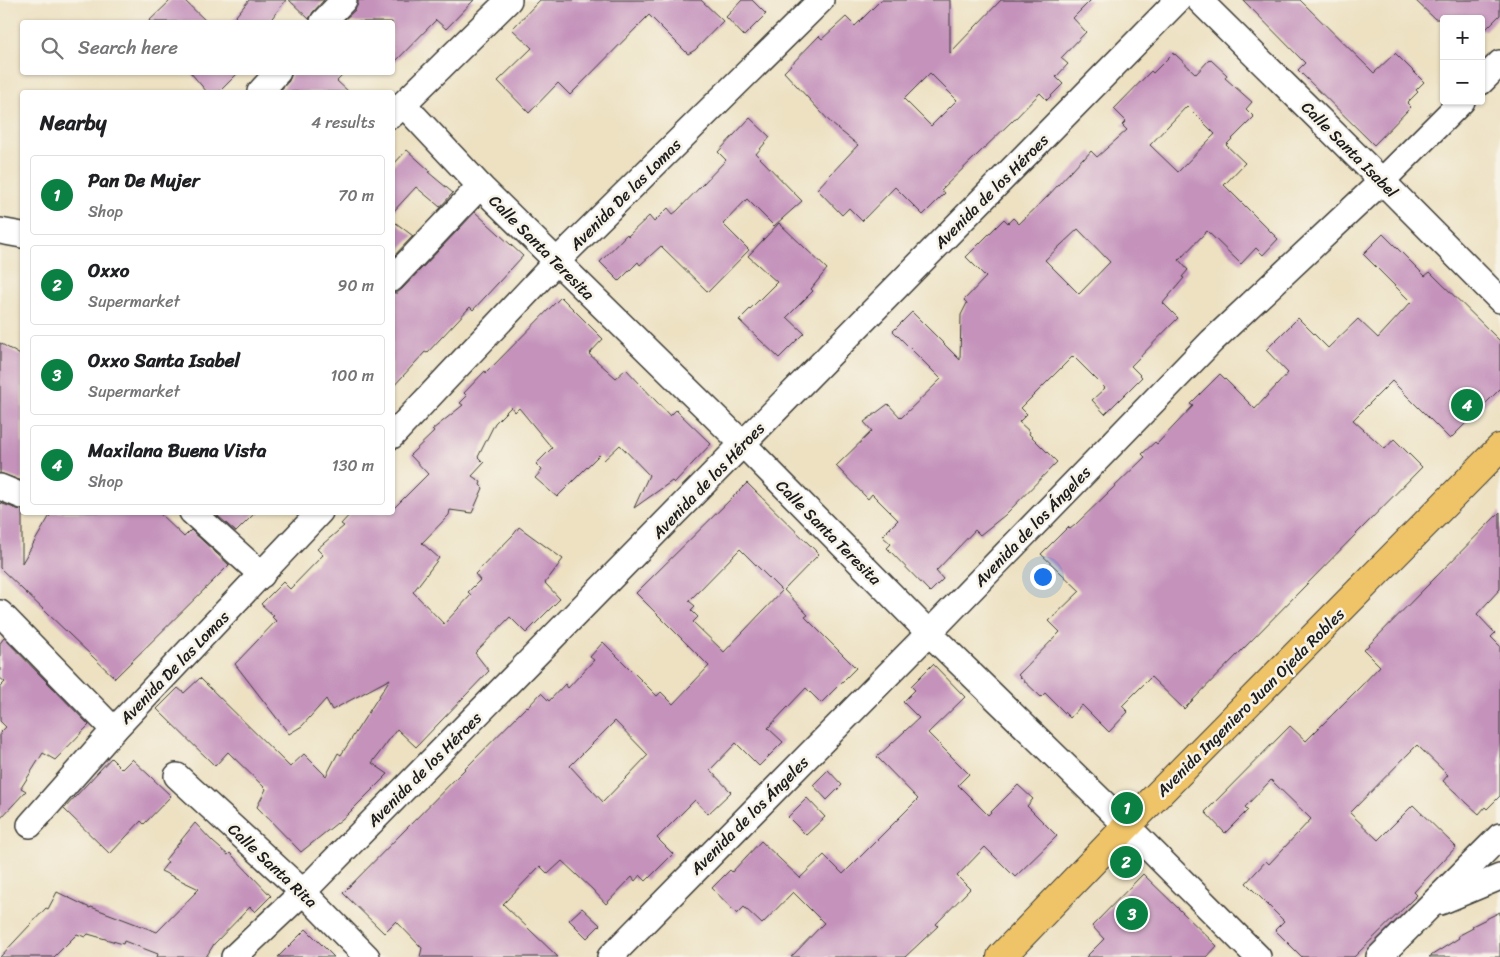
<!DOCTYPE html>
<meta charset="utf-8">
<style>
:root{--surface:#fff;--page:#f6f6f6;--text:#202124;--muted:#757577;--line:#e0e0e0;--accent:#0b8043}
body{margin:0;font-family:Sriracha,sans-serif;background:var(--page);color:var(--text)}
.controls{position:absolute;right:15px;top:15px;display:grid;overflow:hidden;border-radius:5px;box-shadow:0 1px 4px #0004}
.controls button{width:45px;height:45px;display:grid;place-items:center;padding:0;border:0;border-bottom:1px solid var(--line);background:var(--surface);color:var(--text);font:25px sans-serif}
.you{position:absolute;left:1042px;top:576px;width:18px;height:18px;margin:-12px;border:4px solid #fff;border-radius:50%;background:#1a73e8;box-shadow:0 0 0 8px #1a73e833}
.badge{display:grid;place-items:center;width:32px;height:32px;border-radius:50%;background:var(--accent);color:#fff;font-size:16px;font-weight:700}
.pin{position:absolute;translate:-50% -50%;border:2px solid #fff;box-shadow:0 1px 5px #0006}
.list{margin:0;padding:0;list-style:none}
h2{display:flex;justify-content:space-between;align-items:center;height:65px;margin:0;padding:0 20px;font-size:21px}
h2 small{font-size:16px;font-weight:400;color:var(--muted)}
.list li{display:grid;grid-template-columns:32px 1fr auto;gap:15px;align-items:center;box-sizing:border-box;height:80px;margin:0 10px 10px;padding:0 10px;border:1px solid var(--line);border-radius:5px}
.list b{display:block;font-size:19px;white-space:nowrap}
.list p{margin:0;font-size:16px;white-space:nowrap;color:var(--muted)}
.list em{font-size:16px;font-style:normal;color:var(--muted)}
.icon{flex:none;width:28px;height:28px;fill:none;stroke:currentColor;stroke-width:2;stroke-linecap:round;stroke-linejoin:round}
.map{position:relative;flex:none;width:1500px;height:957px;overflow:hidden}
.search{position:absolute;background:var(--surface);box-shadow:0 1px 4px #0004;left:20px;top:20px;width:375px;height:55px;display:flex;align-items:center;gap:12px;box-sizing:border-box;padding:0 18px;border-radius:5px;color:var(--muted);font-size:19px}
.panel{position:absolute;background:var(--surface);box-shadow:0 1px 4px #0004;left:20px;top:90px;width:375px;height:425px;border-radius:5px}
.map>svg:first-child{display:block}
.building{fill:#c492bb;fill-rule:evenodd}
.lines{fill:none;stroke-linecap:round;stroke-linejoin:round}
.minor-casing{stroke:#3b3a35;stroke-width:28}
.major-casing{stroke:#3b3a35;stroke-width:30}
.minor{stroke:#fff;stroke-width:25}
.major{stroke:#efc469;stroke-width:28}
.labels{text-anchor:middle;stroke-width:5;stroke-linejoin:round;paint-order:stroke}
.street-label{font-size:16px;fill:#1c1c1c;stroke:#f7f3e8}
</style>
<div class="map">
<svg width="1500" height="957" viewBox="0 0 1500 957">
<rect width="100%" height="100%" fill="#f7f3e8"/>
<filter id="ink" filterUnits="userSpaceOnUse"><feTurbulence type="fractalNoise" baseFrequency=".02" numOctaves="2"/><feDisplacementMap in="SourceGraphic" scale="10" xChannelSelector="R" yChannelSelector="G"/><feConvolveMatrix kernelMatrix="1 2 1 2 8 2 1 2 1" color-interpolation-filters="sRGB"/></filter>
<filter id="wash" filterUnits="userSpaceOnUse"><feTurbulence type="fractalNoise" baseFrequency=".0096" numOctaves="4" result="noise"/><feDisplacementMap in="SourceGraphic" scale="20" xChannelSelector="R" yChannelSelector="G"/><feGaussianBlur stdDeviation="1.12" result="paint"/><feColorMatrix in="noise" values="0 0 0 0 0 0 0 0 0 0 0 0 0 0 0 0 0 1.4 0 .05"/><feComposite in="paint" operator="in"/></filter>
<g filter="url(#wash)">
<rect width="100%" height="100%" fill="#ede1c2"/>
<g id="blocks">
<g class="building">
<polygon points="171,0 184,0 207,22 148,22"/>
<polygon points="249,0 286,0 269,22 231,22"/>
<polygon points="289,0 324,0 313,12 309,19"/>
<polygon points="358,0 474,0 446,29 436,20 392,65 392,22 342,22 355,10 358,4"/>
<polygon points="540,0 701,0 723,21 695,50 688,54 649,15 570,95 558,83 529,113 498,81 532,48 512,29"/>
<polygon points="742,0 752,0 766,14 744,36 726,17"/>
<path d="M881,0h69v53l51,-53h90l-18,18 13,14 -25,26 7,6 -12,13 7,7 -16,16 -7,-7 -28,29v-1l-71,69 4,3 -22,22 -28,-28 -33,34 -13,-13 -7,7 -25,-26 41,-44 -26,-21 -48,-52 35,-36 3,3 24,-22 9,9zM930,73l27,27 -26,26 -27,-27z"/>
<polygon points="1243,0 1300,0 1374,73 1395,53 1424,82 1416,90 1418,92 1407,103 1411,107 1374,145 1298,70 1305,63"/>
<polygon points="1415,0 1500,0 1500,15 1484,31 1481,29 1481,19 1435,19"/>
<path d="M1173,53l1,2 1,-1 21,20 13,-14 1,1 1,-1 16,15 -2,3 27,24 -6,7 8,8 -28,28 19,18 -21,22 54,54 -15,16 -7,-7 -15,16 -34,-33 -28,29 9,10 -6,7 2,1 -21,25 15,15 -47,48 11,11 -37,37 -13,-14 13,-12 -32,-32 -52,52 6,6 -8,8 11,10 -1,2 28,28 -52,53 -25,20 -5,-5 -39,41 7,8 -13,13 -43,-44 4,-4 -9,-8 16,-16 -26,-26 -4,5 -32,-33 36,-35 -8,-9 24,-18 13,14 40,-39 -48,-48 19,-19 48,48 1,-45 6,-12 -3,-3 22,-23 -20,-20 38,-38 4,4 5,-5 6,6 27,-26 37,-40 1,1 7,-8 6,6 30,-27 -5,-5 4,-4 -12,-12 37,-38 2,2zM1187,106l28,28 -37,38 -28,-27zM1078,229l32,33 -31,32 -34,-34z"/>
<polygon points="190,72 239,72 219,92 207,92"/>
<polygon points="292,72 346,72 337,81 349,92 279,92 289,81"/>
<polygon points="750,118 770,137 756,154 802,201 774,226 747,199 723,224 749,250 708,292 661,246 640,265 638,262 619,281 600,262 627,234 628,236 649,216 654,222 668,208 673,214 677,211 726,160 718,152"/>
<polygon points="407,150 430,171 428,172 453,193 440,207 416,187 392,213 392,166"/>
<polygon points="475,212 523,256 473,310 470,307 427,353 425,352 392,388 392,293 397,293 402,289"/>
<polygon points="392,220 413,236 392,258"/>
<polygon points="779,223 827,269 811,289 813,291 787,317 804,333 779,358 739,320 777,282 748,256"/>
<polygon points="1383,234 1425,276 1430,272 1500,341 1500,389 1450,439 1392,381 1353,420 1385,449 1394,439 1422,467 1184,709 1151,677 1122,706 1128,712 1109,732 1082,705 1070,718 1045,693 1041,697 1018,675 1060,632 1049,621 1080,591 1041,554 1068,527 1070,529 1075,525 1145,457 1142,454 1155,442 1157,444 1193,406 1190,404 1220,374 1255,409 1288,373 1266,350 1298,318 1328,348 1358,319 1378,338 1411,302 1363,254"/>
<polygon points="561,297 603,339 589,354 616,378 626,369 670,416 676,410 711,444 674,483 672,481 634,508 649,475 620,445 604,460 599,455 557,497 535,478 542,470 536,464 552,448 519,408 515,412 511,407 495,423 478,457 484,463 472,476 481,482 480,485 483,488 472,513 450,510 449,515 422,543 439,558 413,592 444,624 471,595 468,592 480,580 475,574 514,534 519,527 563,559 545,583 560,599 526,633 510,617 475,653 489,671 416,747 397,729 372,763 388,774 347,815 301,852 257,807 266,789 228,752 215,766 157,709 178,688 184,693 200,678 290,767 304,754 326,776 338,753 341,755 390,679 332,710 326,699 302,726 289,734 235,664 276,621 272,617 274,616 261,604 283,582 290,589 323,555 317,549 344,526 341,524 352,512 392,512 392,510 428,474 410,455 434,432 432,430 463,405 460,403 467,396 464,393 485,371 486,373"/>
<polygon points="0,343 22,356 22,481 0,473"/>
<path d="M747,483l72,71 -35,36 24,25 -3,2 51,51 -35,35 -15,-15 -38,40 15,14 -24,24 -23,-23 -26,27 21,22 -23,22 -13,-14 -38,38 16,16 -27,27 -6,-6 -5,6 -3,-4 -26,27 -14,-15 -30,-28 -14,13 -8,-8 -37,38 55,53h-138l2,-9 -26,-27 -12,12 -41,-40 184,-187 1,1 13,-14 8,8 16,-17 3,4 26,-28 -4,-3 13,-15 54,54 4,-4 12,12 36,-38 -73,-73zM740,549l42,42 -58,61 -31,-30 5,-5 -7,-7 4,-4 -6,-5zM615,721l33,34 -45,47 -33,-36z"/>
<polygon points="0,503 17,509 22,510 22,563 52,512 158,512 184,537 191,530 229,565 115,678 0,568"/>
<polygon points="221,512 256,512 236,532 218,516"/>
<polygon points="1500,512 1500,589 1477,614 1495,633 1491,637 1500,646 1500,796 1487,809 1485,807 1479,814 1443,781 1448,775 1417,745 1350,813 1378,840 1413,805 1456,847 1414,892 1417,895 1354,957 1302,957 1275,930 1284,921 1246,883 1266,861 1269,864 1311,819 1271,780 1245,807 1248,810 1225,833 1205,812 1290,726 1306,741 1360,687 1380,666 1364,650"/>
<polygon points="4,638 89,725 55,760 43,753 21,788 26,791 0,819 0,733 6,727 0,721 0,687 5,682 0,678 0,643"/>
<polygon points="933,664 965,697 928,733 969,774 958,785 988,815 1018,785 1033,799 1027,806 1057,836 1015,877 985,847 957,876 970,889 936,924 938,926 905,957 791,957 824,923 793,892 762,924 744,907 737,914 712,888 730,870 732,872 761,841 800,878 824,855 843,874 918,799 877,757 919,718 903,702 915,690 911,686"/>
<polygon points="111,758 122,769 132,759 171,796 144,824 141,821 110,854 64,809"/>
<polygon points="828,770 842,785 827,800 813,785"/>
<polygon points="807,798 825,817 806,835 788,817"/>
<polygon points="195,823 213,842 228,855 230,853 271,896 255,912 250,907 214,944 206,957 157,957 158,954 124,941 123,944 88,934 85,937 77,934 54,957 0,957 46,908 48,909 57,892 90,908 91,907 157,932 199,889 161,871 168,862 165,860"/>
<polygon points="1143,874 1217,946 1207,957 1086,957 1104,939 1092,926"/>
<polygon points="582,908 600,925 587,938 569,920"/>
<polygon points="1500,912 1500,957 1429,957 1459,938 1458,936 1473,928 1472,926"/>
<polygon points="306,929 334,957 278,957"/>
</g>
</g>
</g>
<g filter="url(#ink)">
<use href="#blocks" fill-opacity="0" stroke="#3b3a35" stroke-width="1"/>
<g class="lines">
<g class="minor-casing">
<g id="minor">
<polyline points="1199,0 1382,181 1500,300"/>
<polyline points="323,22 344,0"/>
<polyline points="1481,82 1500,63"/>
<polyline points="260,92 278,72"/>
<polyline points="403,104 480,186 744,445 929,633 1127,826 1258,957"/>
<polyline points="392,115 509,0"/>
<polyline points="0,231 22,235"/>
<polyline points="392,279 480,186"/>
<polyline points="392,436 556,262 821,0"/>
<polyline points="0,487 22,496"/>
<polyline points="192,512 262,575"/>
<polyline points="0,613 114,730"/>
<polyline points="177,776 303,892 367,957"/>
<polyline points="30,825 114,730 320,512"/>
<polyline points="1440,902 1500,877"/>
<path d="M234,957l69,-65c292,-297 584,-594 875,-892"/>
<polyline points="610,957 929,633 1212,341 1382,181 1462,101"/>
<polyline points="1379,957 1500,836"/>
</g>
</g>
<g class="major-casing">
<polyline id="major" points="1001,957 1127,826 1500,448"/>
</g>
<use href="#minor" class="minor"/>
<use href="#major" class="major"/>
</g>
</g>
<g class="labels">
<g class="street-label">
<text transform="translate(1350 149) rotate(45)" y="6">Calle Santa Isabel</text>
<text transform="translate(991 191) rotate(-45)" y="6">Avenida de los Héroes</text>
<text transform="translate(625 194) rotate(-45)" y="6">Avenida De las Lomas</text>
<text transform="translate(542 247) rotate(45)" y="6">Calle Santa Teresita</text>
<text transform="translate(708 480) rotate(-46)" y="6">Avenida de los Héroes</text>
<text transform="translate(1032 526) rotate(-46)" y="6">Avenida de los Ángeles</text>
<text transform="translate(829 532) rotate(45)" y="6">Calle Santa Teresita</text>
<text transform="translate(174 667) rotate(-46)" y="6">Avenida De las Lomas</text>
<text transform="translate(1250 702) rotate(-45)" y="6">Avenida Ingeniero Juan Ojeda Robles</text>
<text transform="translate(424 769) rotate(-45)" y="6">Avenida de los Héroes</text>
<text transform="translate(749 815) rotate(-45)" y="6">Avenida de los Ángeles</text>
<text transform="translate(273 865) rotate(43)" y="6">Calle Santa Rita</text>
</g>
</g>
</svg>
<div class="controls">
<button>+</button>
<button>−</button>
</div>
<div class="you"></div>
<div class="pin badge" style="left:1127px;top:808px">1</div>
<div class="pin badge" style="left:1126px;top:862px">2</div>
<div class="pin badge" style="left:1132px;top:914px">3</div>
<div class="pin badge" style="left:1467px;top:405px">4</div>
<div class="search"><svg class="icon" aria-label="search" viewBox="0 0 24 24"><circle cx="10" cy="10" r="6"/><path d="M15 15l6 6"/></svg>Search here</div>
<section class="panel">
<h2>Nearby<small>4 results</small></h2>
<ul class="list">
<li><span class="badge">1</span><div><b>Pan De Mujer</b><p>Shop</p></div><em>70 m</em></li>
<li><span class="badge">2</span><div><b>Oxxo</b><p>Supermarket</p></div><em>90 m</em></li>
<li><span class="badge">3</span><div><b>Oxxo Santa Isabel</b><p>Supermarket</p></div><em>100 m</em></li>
<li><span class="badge">4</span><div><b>Maxilana Buena Vista</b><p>Shop</p></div><em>130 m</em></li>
</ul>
</section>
</div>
